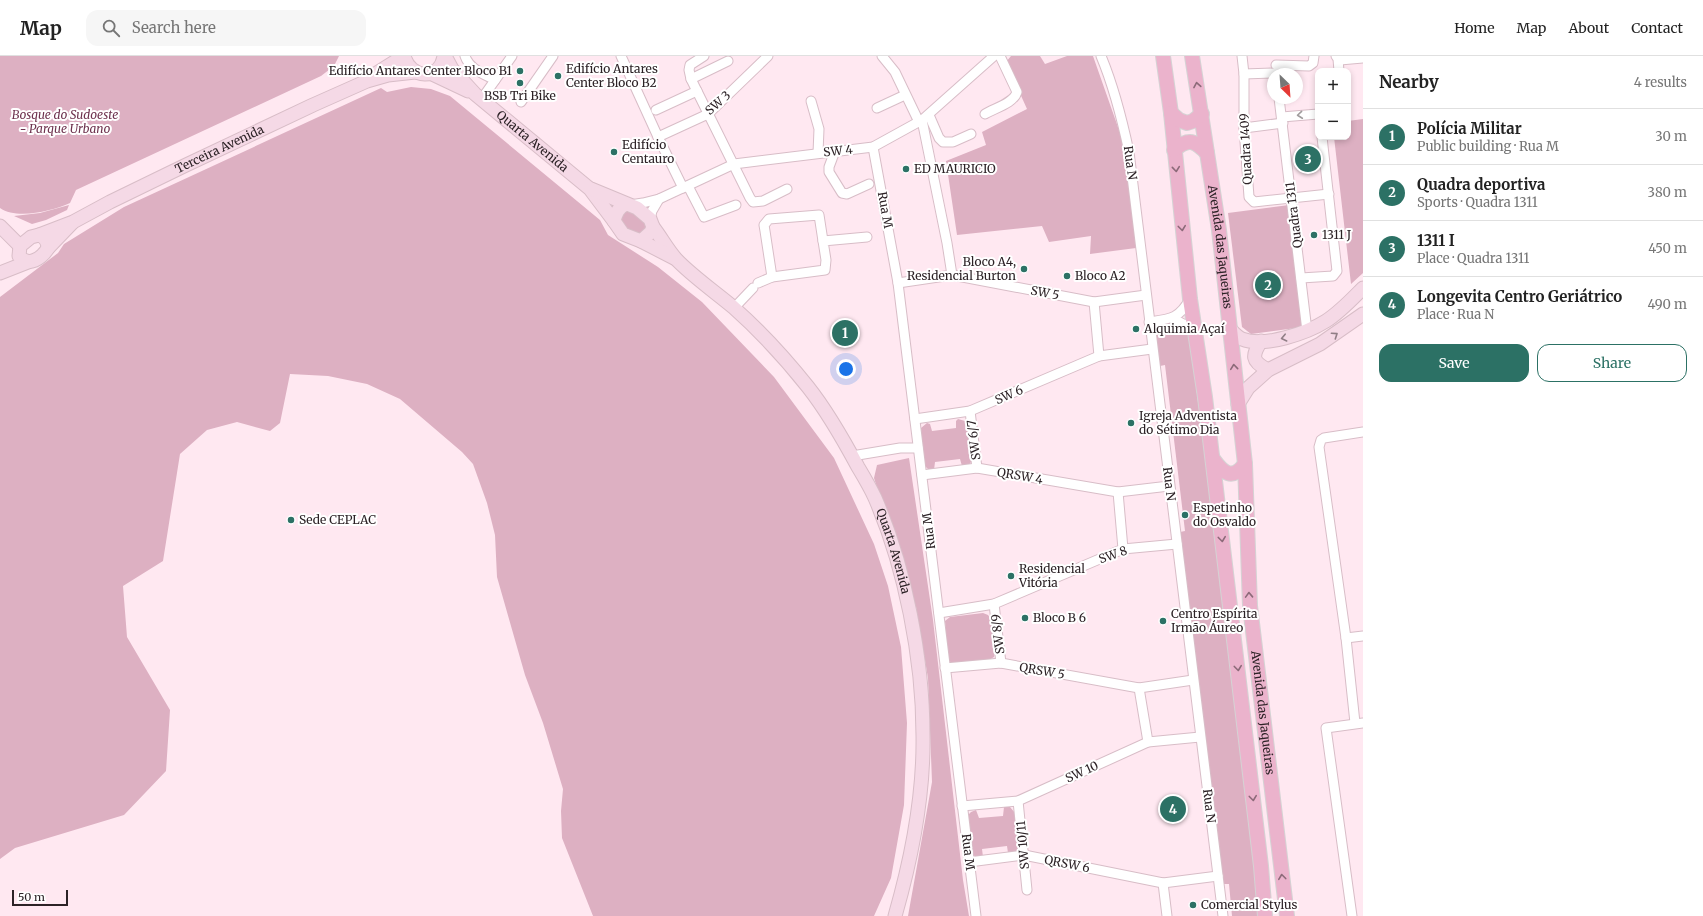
<!DOCTYPE html>
<meta charset="utf-8">
<style>
:root{--surface:#fff;--page:#f6f6f6;--text:#222;--muted:#767676;--line:#e0e0e0;--accent:#2c7165}
body{margin:0;font-family:Merriweather,serif;background:var(--page);color:var(--text)}
.controls{position:absolute;right:12px;top:12px;display:grid;overflow:hidden;border-radius:8px;box-shadow:0 2px 6px #0003}
.controls button{width:36px;height:36px;display:grid;place-items:center;padding:0;border:0;border-bottom:1px solid var(--line);background:var(--surface);color:var(--text);font:20px sans-serif}
.compass{position:absolute;left:1267px;top:12px;width:36px;height:36px;border-radius:50%;background:var(--surface);box-shadow:0 2px 6px #0003;rotate:155deg}
.scale{position:absolute;left:12px;bottom:10px;width:56px;box-sizing:border-box;padding-left:4px;border:2px solid #2c2226;border-top:0;font-size:11px;line-height:14px;white-space:nowrap;color:#2c2226;-webkit-text-stroke:3px #fff;paint-order:stroke}
.you{position:absolute;left:846px;top:313px;width:14px;height:14px;margin:-10px;border:3px solid #fff;border-radius:50%;background:#1a73e8;box-shadow:0 0 0 6px #1a73e833}
.badge{display:grid;place-items:center;width:26px;height:26px;border-radius:50%;background:var(--accent);color:#fff;font-size:13px;font-weight:700}
.pin{position:absolute;translate:-50% -50%;border:2px solid #fff;box-shadow:0 1px 4px #0006}
.list{margin:0;padding:0;list-style:none}
h2{display:flex;justify-content:space-between;align-items:center;height:52px;margin:0;padding:0 16px;font-size:17px}
h2 small{font-size:13px;font-weight:400;color:var(--muted)}
.list li{display:grid;grid-template-columns:26px 1fr auto;gap:12px;align-items:center;box-sizing:border-box;height:56px;padding:0 16px;border-top:1px solid var(--line)}
.list b{display:block;font-size:15px;white-space:nowrap}
.list p{margin:0;font-size:13px;white-space:nowrap;color:var(--muted)}
.list em{font-size:13px;font-style:normal;color:var(--muted)}
.actions{display:flex;gap:8px;padding:12px 16px}
.actions a{flex:1;padding:9px 0;border:1px solid var(--accent);border-radius:12px;text-align:center;font-size:14px;color:var(--accent)}
.actions .main{background:var(--accent);color:#fff}
.icon{flex:none;width:22px;height:22px;fill:none;stroke:currentColor;stroke-width:2;stroke-linecap:round;stroke-linejoin:round}
.map{position:relative;flex:none;width:1363px;height:860px;overflow:hidden}
header{display:flex;align-items:center;gap:24px;box-sizing:border-box;height:56px;padding:0 20px;background:var(--surface);border-bottom:1px solid var(--line)}
header strong{font-size:19px}
nav{display:flex;gap:22px;margin-inline-start:auto;font-size:14px}
.search{width:280px;height:36px;background:var(--page);display:flex;align-items:center;gap:10px;box-sizing:border-box;padding:0 14px;border-radius:12px;color:var(--muted);font-size:15px}
main{display:flex}
aside{flex:1;background:var(--surface)}
.map>svg:first-child{display:block}
.green{fill:#ddb0c2}
.lines{fill:none;stroke-linecap:round;stroke-linejoin:round}
.street-casing{stroke:#d8bdc7;stroke-width:11}
.secondary-casing{stroke:#d8bdc7;stroke-width:15}
.primary-casing{stroke:#d5d3d4;stroke-width:16}
.street{stroke:#fff;stroke-width:9}
.secondary{stroke:#f5d9e6;stroke-width:13}
.primary{stroke:#ebb3cc;stroke-width:14}
.oneway{stroke:#8c6a79}
.oneway2{stroke:#a09c9d}
.oneway3{stroke:#907e86}
.poi-dot{fill:#2c7165;stroke:#fff;stroke-width:1.5}
.labels{text-anchor:middle;stroke-width:4;stroke-linejoin:round;paint-order:stroke}
.poi-label{font-size:12px;fill:#2c2226;stroke:#fff;text-anchor:start}
.street-label{font-size:12px;fill:#2c2226;stroke:#fff}
.park-label{font-size:12px;font-style:italic;fill:#6e324e;stroke:#fff}
</style>
<header>
<strong>Map</strong>
<div class="search"><svg class="icon" aria-label="search" viewBox="0 0 24 24"><circle cx="10" cy="10" r="6"/><path d="M15 15l6 6"/></svg>Search here</div>
<nav><a>Home</a><a>Map</a><a>About</a><a>Contact</a></nav>
</header>
<main>
<div class="map">
<svg width="1363" height="860" viewBox="0 0 1363 860">
<rect width="100%" height="100%" fill="#ffe8f1"/>
<g class="green">
<path d="M0,0h339l-5,10 -13,10 -245,114 -6,13c-18,8 -53,17 -70,5z"/>
<polygon points="1011,0 1040,0 1045,8 1067,0 1093,0 1126,94 1136,192 1090,198 1091,180 1049,186 1042,170 957,179 946,105 986,89 982,76 1027,53 1006,6"/>
<polygon points="411,31 431,33 450,40 600,164 608,179 658,211 702,246 774,321 834,402 874,488 888,530 901,591 907,667 904,749 891,822 874,860 593,860 562,782 561,755 563,733 543,667 525,619 497,521 495,479 487,447 473,408 462,396 400,343 367,328 328,320 290,318 280,367 270,375 237,366 207,374 180,398 163,505 123,530 127,581 170,654 166,715 124,759 15,792 0,803 0,241 58,197 64,188 124,151 381,32 387,36"/>
<polygon points="1363,63 1363,217 1351,228 1334,81 1348,81 1348,65"/>
<polygon points="69,149 67,154 46,164 32,168 14,160 40,157"/>
<polygon points="1289,149 1303,271 1251,278 1242,271 1228,157"/>
<polygon points="626,153 647,164 647,178 630,179 619,161"/>
<polygon points="1176,269 1185,273 1190,281 1198,346 1207,393 1237,642 1236,658 1238,679 1262,860 1232,860 1229,828 1223,828 1180,476 1185,475 1165,309 1160,310 1156,280 1158,273 1161,270"/>
<polygon points="958,363 965,365 968,369 971,406 968,410 962,410 960,403 935,406 934,414 929,414 924,409 921,372 927,367 930,368 932,375 956,372 956,365"/>
<polygon points="909,402 933,564 963,824 969,860 908,860 932,726 928,622 916,551 874,422 877,409"/>
<polygon points="983,557 988,559 991,563 995,595 994,601 989,604 953,608 948,604 945,565 950,561"/>
<polygon points="1004,751 1010,751 1015,757 1018,793 1017,795 1008,797 1007,790 982,793 983,801 977,802 972,798 968,759 971,756 976,754 979,762 1003,760"/>
</g>
<g class="lines">
<g class="street-casing">
<g id="street">
<path d="M465,0c4,13 19,18 30,24"/>
<polyline points="621,0 658,81 683,132"/>
<polyline points="704,0 690,9 689,14 691,23 750,142 753,146 763,145 787,133"/>
<polyline points="882,0 895,16 919,66"/>
<path d="M1101,0c13,31 21,63 28,96l94,764"/>
<polyline points="1242,0 1244,18 1244,72 1249,141 1254,146 1329,138"/>
<polyline points="1336,0 1340,4 1363,2"/>
<polyline points="1338,3 1339,15"/>
<polyline points="1276,9 1309,10 1313,7 1314,0"/>
<polyline points="1244,18 1275,17"/>
<polyline points="691,23 728,5"/>
<polyline points="1279,42 1307,275"/>
<polyline points="481,44 512,0"/>
<polyline points="811,45 819,73 818,97"/>
<polyline points="521,46 553,0"/>
<polyline points="877,52 905,39"/>
<polyline points="656,54 697,35"/>
<path d="M985,58c10,-6 29,-11 32,-22l-17,-36"/>
<polyline points="929,59 939,82 943,86 953,86 971,78"/>
<polyline points="1282,61 1318,58"/>
<polyline points="922,64 947,187 952,219"/>
<polyline points="1244,72 1283,67"/>
<polyline points="658,81 708,58 768,0"/>
<polyline points="873,91 898,227 976,860"/>
<polyline points="835,95 829,111 829,116 842,137 847,138 869,128"/>
<polyline points="688,130 704,161 736,149"/>
<polyline points="630,149 643,147 659,143 734,108 873,91 922,64 994,0"/>
<polyline points="650,163 652,155 659,143"/>
<polyline points="772,221 765,175 764,169 769,163 819,159 823,185"/>
<polyline points="1301,222 1333,220 1337,215 1322,81"/>
<polyline points="758,227 772,221 825,214 826,204 823,185 867,181"/>
<polyline points="898,227 952,219 1094,246 1146,239"/>
<polyline points="1094,246 1099,300 1152,293"/>
<polyline points="734,252 753,232"/>
<polyline points="1172,262 1189,271 1196,277"/>
<path d="M1149,266c21,-3 30,-3 41,-23"/>
<polyline points="970,355 977,412"/>
<polyline points="915,363 970,355 1099,300"/>
<polyline points="852,400 900,392 918,392"/>
<polyline points="922,419 977,412 1118,436 1169,430"/>
<polyline points="1118,436 1123,493"/>
<polyline points="994,548 1001,607"/>
<polyline points="939,557 994,548 1123,493 1177,488"/>
<polyline points="1346,582 1363,580"/>
<polyline points="945,612 1001,607 1139,632 1193,624"/>
<polyline points="1139,632 1148,686"/>
<polyline points="1355,667 1346,582 1319,391 1321,384 1324,382 1363,376"/>
<polyline points="1018,745 1027,834"/>
<polyline points="962,750 1018,745 1148,686 1200,681"/>
<polyline points="969,806 1024,799 1163,827 1218,820"/>
<polyline points="1163,827 1167,860"/>
<polyline points="1352,860 1326,672 1363,667"/>
</g>
</g>
<g class="secondary-casing">
<g id="secondary">
<path d="M404,0c6,23 36,25 40,0"/>
<path id="s1" d="M445,0l7,13 23,25 115,95 24,32"/>
<polyline points="430,17 468,35"/>
<polyline points="372,20 404,0"/>
<path d="M591,133l46,19 13,11 3,8 -2,5 -10,9 -18,-7 -9,-13c2,-8 4,-13 12,-17"/>
<polyline points="0,170 20,190"/>
<path id="s2" d="M653,171c8,10 14,22 23,32 15,16 39,33 57,48 27,24 52,51 75,80 19,24 35,52 50,80 6,10 12,20 17,31 30,69 48,161 48,237 1,61 -11,122 -28,181"/>
<path id="s3" d="M39,179l34,-13 37,-20 74,-36 129,-61 54,-24 21,-6 27,-3"/>
<path d="M39,179c6,2 9,6 9,13 -6,10 -20,20 -29,8l1,-10 11,-9z"/>
<polyline points="641,185 674,202"/>
<polyline points="48,192 72,167"/>
<polyline points="0,217 28,206"/>
<path d="M1230,273c4,4 7,8 12,10 22,9 65,-6 84,-18 14,-9 25,-21 37,-33"/>
<path d="M1261,285c-9,15 -10,20 7,29"/>
<polyline points="1238,348 1248,332 1268,314 1320,288 1363,258"/>
</g>
</g>
<g class="primary-casing">
<g id="primary">
<polyline points="1163,0 1171,57 1190,243 1205,341 1261,810 1265,860"/>
<path id="s4" d="M1192,0l27,174 26,234 5,142 37,310"/>
<polyline points="1171,57 1179,64 1187,67 1193,65 1202,58"/>
<path d="M1174,94c15,-13 21,-9 33,3"/>
<path d="M1213,403c10,14 19,22 32,5"/>
</g>
</g>
<use href="#street" class="street"/>
<use href="#secondary" class="secondary"/>
<use href="#primary" class="primary"/>
</g>
<defs><path id="oneway-chevron" d="M-2-3.5L2.5 0L-2 3.5" fill="none" stroke-width="1.6" stroke-linecap="round" stroke-linejoin="round"/></defs>
<g class="oneway">
<use href="#oneway-chevron" transform="translate(1197 29) rotate(-100)"/>
<use href="#oneway-chevron" transform="translate(1176 113) rotate(84)"/>
<use href="#oneway-chevron" transform="translate(1182 172) rotate(83)"/>
<use href="#oneway-chevron" transform="translate(1234 311) rotate(-96)"/>
<use href="#oneway-chevron" transform="translate(1222 483) rotate(83)"/>
<use href="#oneway-chevron" transform="translate(1249 539) rotate(-92)"/>
<use href="#oneway-chevron" transform="translate(1238 612) rotate(83)"/>
<use href="#oneway-chevron" transform="translate(1253 742) rotate(83)"/>
<use href="#oneway-chevron" transform="translate(1282 821) rotate(-97)"/>
</g>
<use class="oneway2" href="#oneway-chevron" transform="translate(1300 59) rotate(174)"/>
<g class="oneway3">
<use href="#oneway-chevron" transform="translate(1335 279) rotate(-34)"/>
<use href="#oneway-chevron" transform="translate(1284 282) rotate(167)"/>
</g>
<g class="poi-dot">
<circle cx="520" cy="15" r="4"/>
<circle cx="558" cy="20" r="4"/>
<circle cx="520" cy="27" r="4"/>
<circle cx="614" cy="96" r="4"/>
<circle cx="906" cy="113" r="4"/>
<circle cx="1314" cy="179" r="4"/>
<circle cx="1024" cy="213" r="4"/>
<circle cx="1067" cy="220" r="4"/>
<circle cx="1136" cy="273" r="4"/>
<circle cx="1131" cy="367" r="4"/>
<circle cx="1185" cy="459" r="4"/>
<circle cx="291" cy="464" r="4"/>
<circle cx="1011" cy="520" r="4"/>
<circle cx="1025" cy="562" r="4"/>
<circle cx="1163" cy="565" r="4"/>
<circle cx="1193" cy="849" r="4"/>
</g>
<g class="labels">
<g class="poi-label">
<text x="566" y="17">Edifício Antares<tspan x="566" dy="14">Center Bloco B2</tspan></text>
<text x="512" y="19" text-anchor="end">Edifício Antares Center Bloco B1</text>
<text x="520" y="44" text-anchor="middle">BSB Tri Bike</text>
<text x="622" y="93">Edifício<tspan x="622" dy="14">Centauro</tspan></text>
<text x="914" y="117">ED MAURICIO</text>
<text x="1322" y="183">1311 J</text>
<text x="1016" y="210" text-anchor="end">Bloco A4,<tspan x="1016" dy="14">Residencial Burton</tspan></text>
<text x="1075" y="224">Bloco A2</text>
<text x="1144" y="277">Alquimia Açaí</text>
<text x="1139" y="364">Igreja Adventista<tspan x="1139" dy="14">do Sétimo Dia</tspan></text>
<text x="1193" y="456">Espetinho<tspan x="1193" dy="14">do Osvaldo</tspan></text>
<text x="299" y="468">Sede CEPLAC</text>
<text x="1019" y="517">Residencial<tspan x="1019" dy="14">Vitória</tspan></text>
<text x="1171" y="562">Centro Espírita<tspan x="1171" dy="14">Irmão Áureo</tspan></text>
<text x="1033" y="566">Bloco B 6</text>
<text x="1201" y="853">Comercial Stylus</text>
</g>
<g class="street-label">
<text transform="translate(718 47) rotate(-41)" y="4">SW 3</text>
<text dy="4" stroke="none"><textPath href="#s1" startOffset="123">Quarta Avenida</textPath></text>
<text dy="4" stroke="none"><textPath href="#s3" startOffset="200">Terceira Avenida</textPath></text>
<text transform="translate(1246 93) rotate(-93)" y="4">Quadra 1409</text>
<text transform="translate(838 95) rotate(-6)" y="4">SW 4</text>
<text transform="translate(1130 107) rotate(82)" y="4">Rua N</text>
<text transform="translate(885 154) rotate(80)" y="4">Rua M</text>
<text transform="translate(1294 159) rotate(-97)" y="4">Quadra 1311</text>
<text dy="4" stroke="none"><textPath href="#s4" startOffset="193">Avenida das Jaqueiras</textPath></text>
<text transform="translate(1045 237) rotate(11)" y="4">SW 5</text>
<text transform="translate(1009 339) rotate(-23)" y="4">SW 6</text>
<text transform="translate(974 384) rotate(-97)" y="4">SW 6/7</text>
<text transform="translate(1020 420) rotate(10)" y="4">QRSW 4</text>
<text transform="translate(1169 428) rotate(83)" y="4">Rua N</text>
<text transform="translate(929 475) rotate(-97)" y="4">Rua M</text>
<text dy="4" stroke="none"><textPath href="#s2" startOffset="410">Quarta Avenida</textPath></text>
<text transform="translate(1113 499) rotate(-19)" y="4">SW 8</text>
<text transform="translate(998 578) rotate(-97)" y="4">SW 8/9</text>
<text transform="translate(1042 615) rotate(10)" y="4">QRSW 5</text>
<text dy="4" stroke="none"><textPath href="#s4" startOffset="661">Avenida das Jaqueiras</textPath></text>
<text transform="translate(1082 716) rotate(-24)" y="4">SW 10</text>
<text transform="translate(1209 750) rotate(83)" y="4">Rua N</text>
<text transform="translate(1023 789) rotate(-95)" y="4">SW 10/11</text>
<text transform="translate(968 796) rotate(83)" y="4">Rua M</text>
<text transform="translate(1067 808) rotate(11)" y="4">QRSW 6</text>
</g>
<g class="park-label">
<text x="65" y="63">Bosque do Sudoeste<tspan x="65" dy="14">- Parque Urbano</tspan></text>
</g>
</g>
</svg>
<div class="controls">
<button>+</button>
<button>−</button>
</div>
<svg class="compass" viewBox="-18 -18 36 36"><path d="M0-13l5 13h-10z" fill="#e53935"/><path d="M0 13l5-13h-10z" fill="#767676"/></svg>
<div class="scale">50 m</div>
<div class="you"></div>
<div class="pin badge" style="left:845px;top:277px">1</div>
<div class="pin badge" style="left:1268px;top:229px">2</div>
<div class="pin badge" style="left:1308px;top:103px">3</div>
<div class="pin badge" style="left:1173px;top:753px">4</div>
</div>
<aside>
<h2>Nearby<small>4 results</small></h2>
<ul class="list">
<li><span class="badge">1</span><div><b>Polícia Militar</b><p>Public building · Rua M</p></div><em>30 m</em></li>
<li><span class="badge">2</span><div><b>Quadra deportiva</b><p>Sports · Quadra 1311</p></div><em>380 m</em></li>
<li><span class="badge">3</span><div><b>1311 I</b><p>Place · Quadra 1311</p></div><em>450 m</em></li>
<li><span class="badge">4</span><div><b>Longevita Centro Geriátrico</b><p>Place · Rua N</p></div><em>490 m</em></li>
</ul>
<div class="actions"><a class="main">Save</a><a>Share</a></div>
</aside>
</main>
